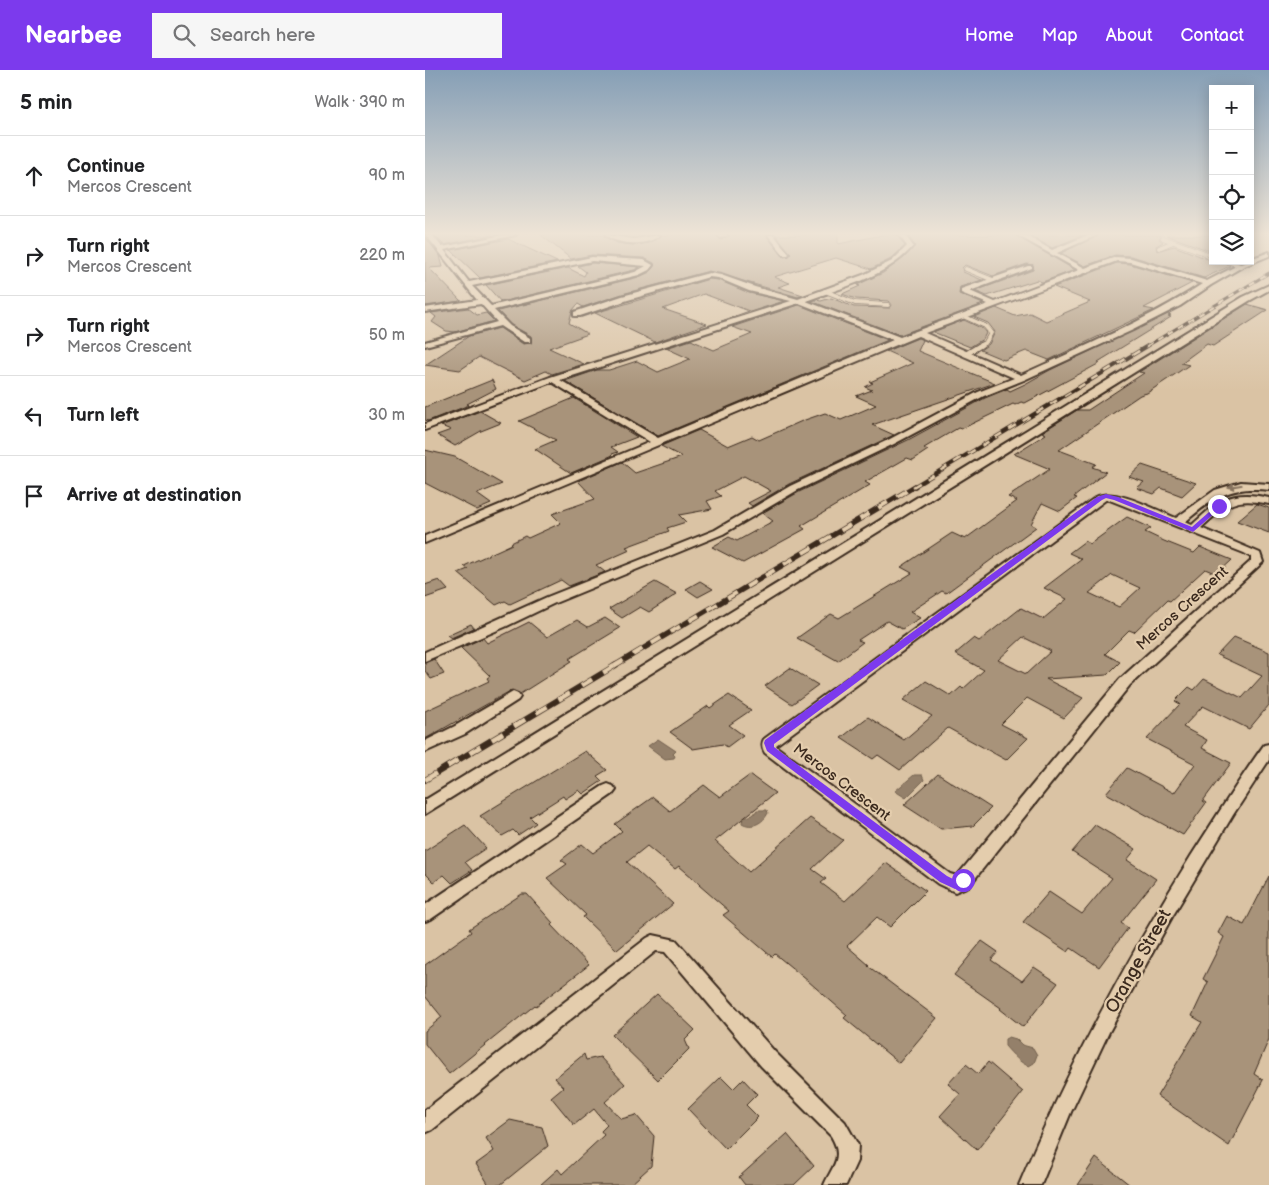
<!DOCTYPE html>
<meta charset="utf-8">
<style>
:root{--surface:#fff;--page:#f6f6f6;--text:#202124;--muted:#757577;--line:#e0e0e0;--accent:#7c3aed}
body{margin:0;font-family:"Balsamiq Sans",sans-serif;background:var(--page);color:var(--text)}
.controls{position:absolute;right:15px;top:15px;display:grid;overflow:hidden;border-radius:0px;box-shadow:0 2px 12px #0003}
.controls button{width:45px;height:45px;display:grid;place-items:center;padding:0;border:0;border-bottom:1px solid var(--line);background:var(--surface);color:var(--text);font:25px sans-serif}
.stop{position:absolute;width:15px;height:15px;margin:-11px;border:4px solid #7c3aed;border-radius:50%;background:#fff}
.stop.end{background:#7c3aed;border-color:#fff;box-shadow:0 1px 5px #0008}
.list{margin:0;padding:0;list-style:none}
h2{display:flex;justify-content:space-between;align-items:center;height:65px;margin:0;padding:0 20px;font-size:21px}
h2 small{font-size:16px;font-weight:400;color:var(--muted)}
.list li{display:grid;grid-template-columns:32px 1fr auto;gap:15px;align-items:center;box-sizing:border-box;height:80px;padding:0 20px;border-top:1px solid var(--line)}
.list b{display:block;font-size:19px;white-space:nowrap}
.list p{margin:0;font-size:16px;white-space:nowrap;color:var(--muted)}
.list em{font-size:16px;font-style:normal;color:var(--muted)}
.icon{flex:none;width:28px;height:28px;fill:none;stroke:currentColor;stroke-width:2;stroke-linecap:round;stroke-linejoin:round}
.map{position:relative;flex:none;width:844px;height:1115px;overflow:hidden}
header{display:flex;align-items:center;gap:30px;box-sizing:border-box;height:70px;padding:0 25px;background:var(--accent);color:#fff}
header strong{font-size:24px}
nav{display:flex;gap:28px;margin-inline-start:auto;font-size:18px}
.search{width:350px;height:45px;background:var(--page);display:flex;align-items:center;gap:12px;box-sizing:border-box;padding:0 18px;border-radius:0px;color:var(--muted);font-size:19px}
main{display:flex}
aside{flex:1;background:var(--surface)}
.map>svg:first-child{display:block}
.water{fill:#94806a;stroke:#705e4c}
.building{fill:#a8937a;stroke:#3b2a1e;fill-rule:evenodd}
.lines{fill:none;stroke-linecap:round;stroke-linejoin:round}
.lane-far1-casing{stroke:#3b2a1e;stroke-width:5.5}
.lane-casing{stroke:#3b2a1e;stroke-width:7}
.street-casing{stroke:#3b2a1e;stroke-width:4}
.lane-far1{stroke:#e4cdad;stroke-width:4}
.lane{stroke:#e4cdad;stroke-width:4.5}
.street{fill:#e4cdad;fill-rule:evenodd}
.rail-far3-casing{stroke:#3b2a1e;stroke-width:3}
.rail-far2-casing{stroke:#3b2a1e;stroke-width:4}
.rail-far1-casing{stroke:#3b2a1e;stroke-width:5.5}
.rail-casing{stroke:#3b2a1e;stroke-width:6}
.rail-far3{stroke:#e4cdad;stroke-width:2;stroke-dasharray:6;stroke-linecap:butt}
.rail-far2{stroke:#e4cdad;stroke-width:2.5;stroke-dasharray:8;stroke-linecap:butt}
.rail-far1{stroke:#e4cdad;stroke-width:4;stroke-dasharray:11;stroke-linecap:butt}
.rail{stroke:#e4cdad;stroke-width:4.5;stroke-dasharray:13;stroke-linecap:butt}
.oneway{fill:#87735e}
.route{fill:#7c3aed}
.labels{text-anchor:middle;stroke-width:4.5;stroke-linejoin:round;paint-order:stroke}
.street-label{font-size:15px;fill:#3b2a1e;stroke:#e4cdad}
.near-street-label{font-size:18px;fill:#3b2a1e;stroke:#e4cdad}
</style>
<header>
<strong>Nearbee</strong>
<div class="search"><svg class="icon" aria-label="search" viewBox="0 0 24 24"><circle cx="10" cy="10" r="6"/><path d="M15 15l6 6"/></svg>Search here</div>
<nav><a>Home</a><a>Map</a><a>About</a><a>Contact</a></nav>
</header>
<main>
<aside>
<h2>5 min<small>Walk · 390 m</small></h2>
<ul class="list">
<li><svg class="icon" aria-label="ahead" viewBox="0 0 24 24"><path d="M12 20V5M6 11l6-6 6 6"/></svg><div><b>Continue</b><p>Mercos Crescent</p></div><em>90 m</em></li>
<li><svg class="icon" aria-label="right" viewBox="0 0 24 24"><path d="M7 20v-9h11M14 6l5 5-5 5"/></svg><div><b>Turn right</b><p>Mercos Crescent</p></div><em>220 m</em></li>
<li><svg class="icon" aria-label="right" viewBox="0 0 24 24"><path d="M7 20v-9h11M14 6l5 5-5 5"/></svg><div><b>Turn right</b><p>Mercos Crescent</p></div><em>50 m</em></li>
<li><svg class="icon" aria-label="left" viewBox="0 0 24 24"><path d="M17 20v-9H6M10 6l-5 5 5 5"/></svg><div><b>Turn left</b></div><em>30 m</em></li>
<li><svg class="icon" aria-label="arrive" viewBox="0 0 24 24"><path d="M6 21V4h12l-3 4 3 4H6"/></svg><div><b>Arrive at destination</b></div></li>
</ul>
</aside>
<div class="map">
<svg width="844" height="1115" viewBox="0 0 844 1115">
<rect width="100%" height="100%" fill="#dac3a4"/>
<filter id="ink" filterUnits="userSpaceOnUse"><feTurbulence type="fractalNoise" baseFrequency=".02" numOctaves="2"/><feDisplacementMap in="SourceGraphic" scale="10" xChannelSelector="R" yChannelSelector="G"/><feConvolveMatrix kernelMatrix="1 2 1 2 8 2 1 2 1" color-interpolation-filters="sRGB"/></filter>
<g filter="url(#ink)">
<g class="water">
<polygon points="233,669 251,681 248,684 250,686 249,688 240,689 223,676"/>
<polygon points="489,705 497,705 499,710 481,728 470,721"/>
<path d="M332,740h10l1,3c-5,10 -16,16 -26,10l1,-5 10,-3z"/>
<path d="M584,967l7,2 6,6 11,3 4,7 -3,8 -5,3c-8,-2 -17,-12 -24,-20v-7z"/>
</g>
<g class="building">
<polygon points="9,165 68,165 19,175"/>
<polygon points="116,165 178,165 192,173 208,175 223,173 237,165 291,165 296,170 305,165 341,165 359,187 364,186 365,183 351,165 413,165 413,174 457,165 472,165 480,176 466,189 446,199 411,188 349,207 365,213 353,217 378,225 373,227 284,201 197,224 158,237 153,234 147,241 144,253 163,264 124,278 159,294 127,304 121,301 100,310 54,287 35,300 0,295 44,266 75,258 98,274 106,273 106,266 86,255 73,241 214,207 225,202 229,196 229,193 219,188 167,185 146,189"/>
<polygon points="482,165 590,165 650,200 617,212 612,210 562,226 550,221 608,200 608,195 602,194 568,206 540,195 537,198 538,202 557,210 535,217 534,224 558,234 475,265 386,231 391,230 396,231 406,228 429,237 465,238 467,235 464,231 431,229 417,224 435,216 432,215 458,203 479,188 490,176"/>
<polygon points="604,165 658,165 627,178"/>
<polygon points="674,165 736,165 734,169 738,172 731,176 732,181 749,176 788,191 798,191 805,196 779,208 706,186 690,185 660,196 636,183"/>
<polygon points="741,165 788,165 788,182"/>
<polygon points="0,167 15,186 18,197 4,198 36,231 0,236"/>
<polygon points="83,169 132,192 55,208 26,180"/>
<polygon points="167,193 215,197 209,200 76,232 61,215 143,198 159,206 161,202 153,196"/>
<polygon points="692,193 705,194 767,213 719,238 729,240 624,290 601,281 579,290 555,280 564,274 570,262 563,253 549,247 571,238 590,246 605,243 621,251 665,232 629,217"/>
<polygon points="284,209 293,210 324,223 359,231 294,252 324,241 279,224 238,239 282,254 230,272 170,243"/>
<polygon points="822,234 843,240 788,276 782,274 756,293 764,295 722,323 715,325 634,380 671,394 667,397 681,402 649,427 652,428 635,441 617,433 606,454 611,457 521,523 517,521 485,542 495,548 477,559 462,551 433,570 438,572 413,591 372,568 406,544 414,548 487,503 476,497 527,463 540,469 592,431 583,427 625,399 589,384 621,364 617,362 652,340 663,340 719,303 714,302"/>
<polygon points="374,235 463,270 233,366 140,311 172,300 184,300 212,291 233,302 265,289 241,278 266,270 289,280 327,264 307,257"/>
<polygon points="43,238 52,245 61,243 69,251 30,262 21,261 7,252 11,247 6,243"/>
<polygon points="743,244 746,245 743,246 746,247 673,292 675,293 600,333 596,332 590,335 588,334 536,359 533,358 499,378 503,380 488,390 482,388 440,412 445,415 376,456 380,459 318,493 287,477 304,467 312,471 348,451 337,443 374,422 483,370 560,328 582,319 585,321 600,314 625,300"/>
<polygon points="539,250 558,259 561,263 558,269 545,277 508,262"/>
<polygon points="493,268 498,270 493,281 570,313 447,355 469,365 364,414 327,436 323,433 346,421 319,406 290,421 296,426 282,431 287,439 254,445 261,452 242,458 244,461 201,477 205,480 171,495 180,502 144,516 136,510 85,534 80,531 71,535 33,503 43,499 39,496 87,474 86,473 100,466 103,468 136,453 127,444 170,429 153,411 197,392 210,403 257,387 236,376 274,360 303,376 327,366 334,370 377,351 400,343 416,350 451,335 431,326 447,320 440,317 448,313 445,312 488,293 461,281"/>
<polygon points="67,310 71,319 42,334 44,335 3,351 0,350 0,337"/>
<polygon points="149,328 212,367 186,377 193,382 187,384 188,385 146,403 110,379 131,370 94,351"/>
<polygon points="55,341 76,353 56,361 30,376 12,365 26,360 16,356"/>
<polygon points="0,380 30,387 77,414 52,424 66,434 52,440 0,413"/>
<polygon points="717,395 771,413 757,426 736,418 729,424 712,418 719,412 704,407"/>
<polygon points="832,434 844,438 844,463 812,451"/>
<path d="M702,447l24,11 -6,4 19,9 30,12 6,-6 32,13 -15,14 -12,-5 -35,32 -3,-1 -33,32 -5,-2 -24,24 15,8 -13,13 -61,4 37,19 -19,20 -37,-20 -26,26 27,14 -22,22 -58,-32 -48,42 -22,-15 -5,4 -32,-21 27,-21 36,23 28,-24 -29,-16 23,-19 25,15 10,-9 2,2 21,-19 -29,-16 19,-16 5,3 42,-33 22,11 24,-20 -23,-11 38,-29 -13,-6 16,-12 5,3zM687,505l28,13 -21,19 -30,-14zM598,567l28,14 -25,23 -28,-14z"/>
<polygon points="14,510 23,520 0,528 0,515"/>
<polygon points="275,511 288,519 273,527 261,519"/>
<polygon points="230,512 252,524 224,542 215,537 197,548 184,539"/>
<polygon points="180,548 195,558 144,589 147,591 95,624 87,620 0,669 0,641 64,611 62,608 65,606 36,578 58,568 62,573 104,552 122,567 152,550 163,557"/>
<polygon points="46,554 49,558 26,568 22,565"/>
<polygon points="809,567 844,582 844,635 824,659 778,636 758,657 782,670 777,678 806,693 778,731 781,733 758,765 681,723 702,698 749,723 770,694 722,669 755,634 750,631 764,617 769,620 779,609 817,628 837,606 792,585"/>
<polygon points="9,589 19,604 6,609 0,601 0,593"/>
<polygon points="365,598 393,615 367,634 340,616"/>
<polygon points="304,625 326,640 304,655 318,665 302,677 298,674 268,679 245,662 283,636 285,638"/>
<polygon points="160,681 182,700 172,706 177,711 158,724 154,720 140,729 138,726 105,747 111,753 93,765 88,760 77,766 55,746"/>
<polygon points="513,704 566,738 548,756 516,759 479,735"/>
<polygon points="325,705 350,723 290,771 324,802 385,748 418,770 387,799 401,809 396,813 420,831 461,793 501,821 465,857 452,847 422,876 444,895 443,896 512,948 474,993 419,948 422,945 383,911 350,884 347,887 298,845 304,841 274,815 275,814 254,796 250,799 222,776 202,792 248,834 192,880 158,847 161,845 122,808 142,794 136,790 157,774 168,783 197,761 190,754 228,727 245,741 279,715 295,727"/>
<polygon points="40,755 61,778 40,792 47,800 27,813 19,805 9,812 0,803 0,781"/>
<polygon points="670,755 711,779 702,790 731,809 696,853 703,858 674,897 646,878 643,882 598,852 624,822 657,844 687,808 647,782"/>
<polygon points="844,806 844,969 829,1004 838,1010 804,1076 732,1026 777,952 767,946 783,912 778,909 799,867 793,863 802,846 819,855"/>
<polygon points="97,824 102,824 128,853 126,855 164,895 111,936 110,935 24,1004 0,974 0,961 17,947 0,926 0,895 46,862 44,859"/>
<polygon points="557,871 573,882 566,890 597,911 609,897 633,913 598,957 575,939 576,938 529,905"/>
<polygon points="232,924 270,960 260,970 264,979 233,1010 187,965"/>
<polygon points="159,984 161,990 175,987 200,1014 180,1032 196,1049 211,1045 229,1066 226,1096 205,1115 115,1115 133,1099 137,1104 179,1065 176,1061 182,1055 169,1039 149,1055 126,1027 138,1017 130,1008"/>
<polygon points="563,992 598,1022 552,1080 515,1046 535,1024 523,1014 541,994 553,1004"/>
<polygon points="296,1007 308,1019 318,1009 332,1024 321,1035 333,1047 301,1079 263,1039"/>
<polygon points="85,1050 117,1057 123,1076 75,1115 64,1115 51,1094 69,1081 61,1068"/>
<polygon points="362,1064 389,1096 369,1115 320,1115 314,1107"/>
<polygon points="671,1088 705,1115 653,1115"/>
</g>
<g class="lines">
<g class="lane-far1-casing">
<g id="lane-far1">
<polyline points="738,168 788,186"/>
<polyline points="734,178 748,172"/>
<polyline points="802,191 815,196"/>
<polyline points="541,199 568,210"/>
<polyline points="400,221 430,233 463,235"/>
<polyline points="538,246 560,256 566,263 561,272 554,276"/>
</g>
</g>
<g class="lane-casing">
<polyline id="lane" points="541,284 556,275"/>
</g>
<g class="street-casing">
<g id="street">
<path d="M1,165h6l10,12 61,-12h13l-72,15 25,32 123,-25 52,3 9,5 -4,5 -10,5 -145,35 16,16 20,12v4h-6l-24,-16 -75,20v-4l72,-20 -16,-18 -56,8v-4l52,-8zM167,191l54,5 -11,6 -144,34 -19,-20z"/>
<path d="M180,165l29,4 26,-4c-14,12 -41,10 -55,0z"/>
<polygon points="293,165 303,165 296,168"/>
<polygon points="343,165 349,165 364,184 363,185 359,185"/>
<path d="M474,165h6l8,11c-26,31 -70,41 -107,55l94,36 88,-33 -27,-11v-4l67,-23h4v2l-62,23 25,11 84,-32 -62,-35h8l27,15 36,-15h9l-40,18 28,15 31,-11 15,1 76,23 31,-16 12,-4v-2l17,-6 2,-1v4l-27,11 -31,18 -31,21 -47,24 -109,50 -40,16 -90,48 -96,46 -75,44 -168,69 -50,24 -80,34v-9l122,-55 168,-67 75,-44 98,-46 90,-48 36,-14 -96,-42 -493,207v-7l225,-94 -98,-60 -127,48v-6l125,-47 241,-76 -42,-10 -31,-13 -9,-1 -81,23 -48,16h-6v-4l48,-16 87,-23 12,2 34,12 43,12 65,-24 29,-14 15,-15zM692,191l13,1 72,22c-56,37 -120,63 -181,91l-96,-42zM374,233l94,37 -235,98 -98,-58z"/>
<polygon points="844,215 844,220 824,231 0,744 0,730 818,227"/>
<path d="M816,412l28,2v6c-39,-5 -56,8 -84,32l7,3c27,-25 39,-36 77,-27v6c-35,-8 -43,1 -68,24l59,25 3,9 -133,123 -161,201 -14,6 -17,-8 -173,-131c-3,-5 -4,-9 -1,-14l332,-242c19,-10 60,13 80,21l39,-28zM682,429l137,54 7,4v4l-131,118 -163,197 -7,-2 -173,-127 -1,-2z"/>
<polygon points="88,622 93,624 95,627 93,630 40,664 0,682 0,671 30,656"/>
<path d="M844,674v16l-36,55 -61,102 -63,115 -38,80 -30,73h-22c48,-115 106,-223 172,-329 24,-37 47,-75 73,-111z"/>
<polygon points="183,714 188,716 191,720 188,724 6,849 0,851 0,835 178,716"/>
<path d="M228,865l23,5 99,112 70,70 13,23 -1,16 -11,24h-22c9,-20 20,-27 7,-49l-70,-70 -96,-114 -9,-1 -224,179 -7,3v-23l222,-172z"/>
</g>
</g>
<use href="#lane-far1" class="lane-far1"/>
<use href="#lane" class="lane"/>
<use href="#street" class="street"/>
<g class="rail-far3-casing">
<polyline id="rail-far3" points="722,276 844,203"/>
</g>
<g class="rail-far2-casing">
<polyline id="rail-far2" points="488,417 724,275"/>
</g>
<g class="rail-far1-casing">
<polyline id="rail-far1" points="189,596 490,416"/>
</g>
<g class="rail-casing">
<polyline id="rail" points="0,710 191,595"/>
</g>
<use href="#rail-far3" class="rail-far3"/>
<use href="#rail-far2" class="rail-far2"/>
<use href="#rail-far1" class="rail-far1"/>
<use href="#rail" class="rail"/>
</g>
<defs><path id="oneway-solid" d="M-6-.8H1V-3.2L6.5 0L1 3.2V.8H-6Z" transform="scale(1.25)"/></defs>
<use class="oneway" href="#oneway-solid" transform="translate(810 416) rotate(171)"/>
</g>
<linearGradient id="sky" x2="0" y2="1"><stop stop-color="#869fb6"/><stop offset="0.51" stop-color="#eee4d6"/><stop offset="1" stop-color="#eee4d6" stop-opacity="0"/></linearGradient>
<rect width="844" height="321" fill="url(#sky)"/>
<polygon class="route" points="681,424 693,427 767,457 792,435 798,436 768,462 689,430 681,428 677,430 349,674 349,677 522,806 530,810 538,806 542,807 544,810 542,814 530,819 515,812 342,681 339,673 340,670 672,427"/>
<g class="labels">
<g class="street-label">
<text transform="translate(757 538) rotate(-42)" y="5">Mercos Crescent</text>
<text transform="translate(417 712) rotate(37)" y="5">Mercos Crescent</text>
</g>
<g class="near-street-label">
<text transform="translate(713 891) rotate(-61)" y="6">Orange Street</text>
</g>
</g>
</svg>
<div class="controls">
<button>+</button>
<button>−</button>
<button><svg class="icon" aria-label="locate" viewBox="0 0 24 24"><circle cx="12" cy="12" r="6"/><path d="M12 2v4M12 18v4M2 12h4M18 12h4"/></svg></button>
<button><svg class="icon" aria-label="layers" viewBox="0 0 24 24"><path d="M12 4l9 5-9 5-9-5zM3 14l9 5 9-5"/></svg></button>
</div>
<div class="stop" style="left:538px;top:810px"></div>
<div class="stop end" style="left:794px;top:436px"></div>
</div>
</main>
